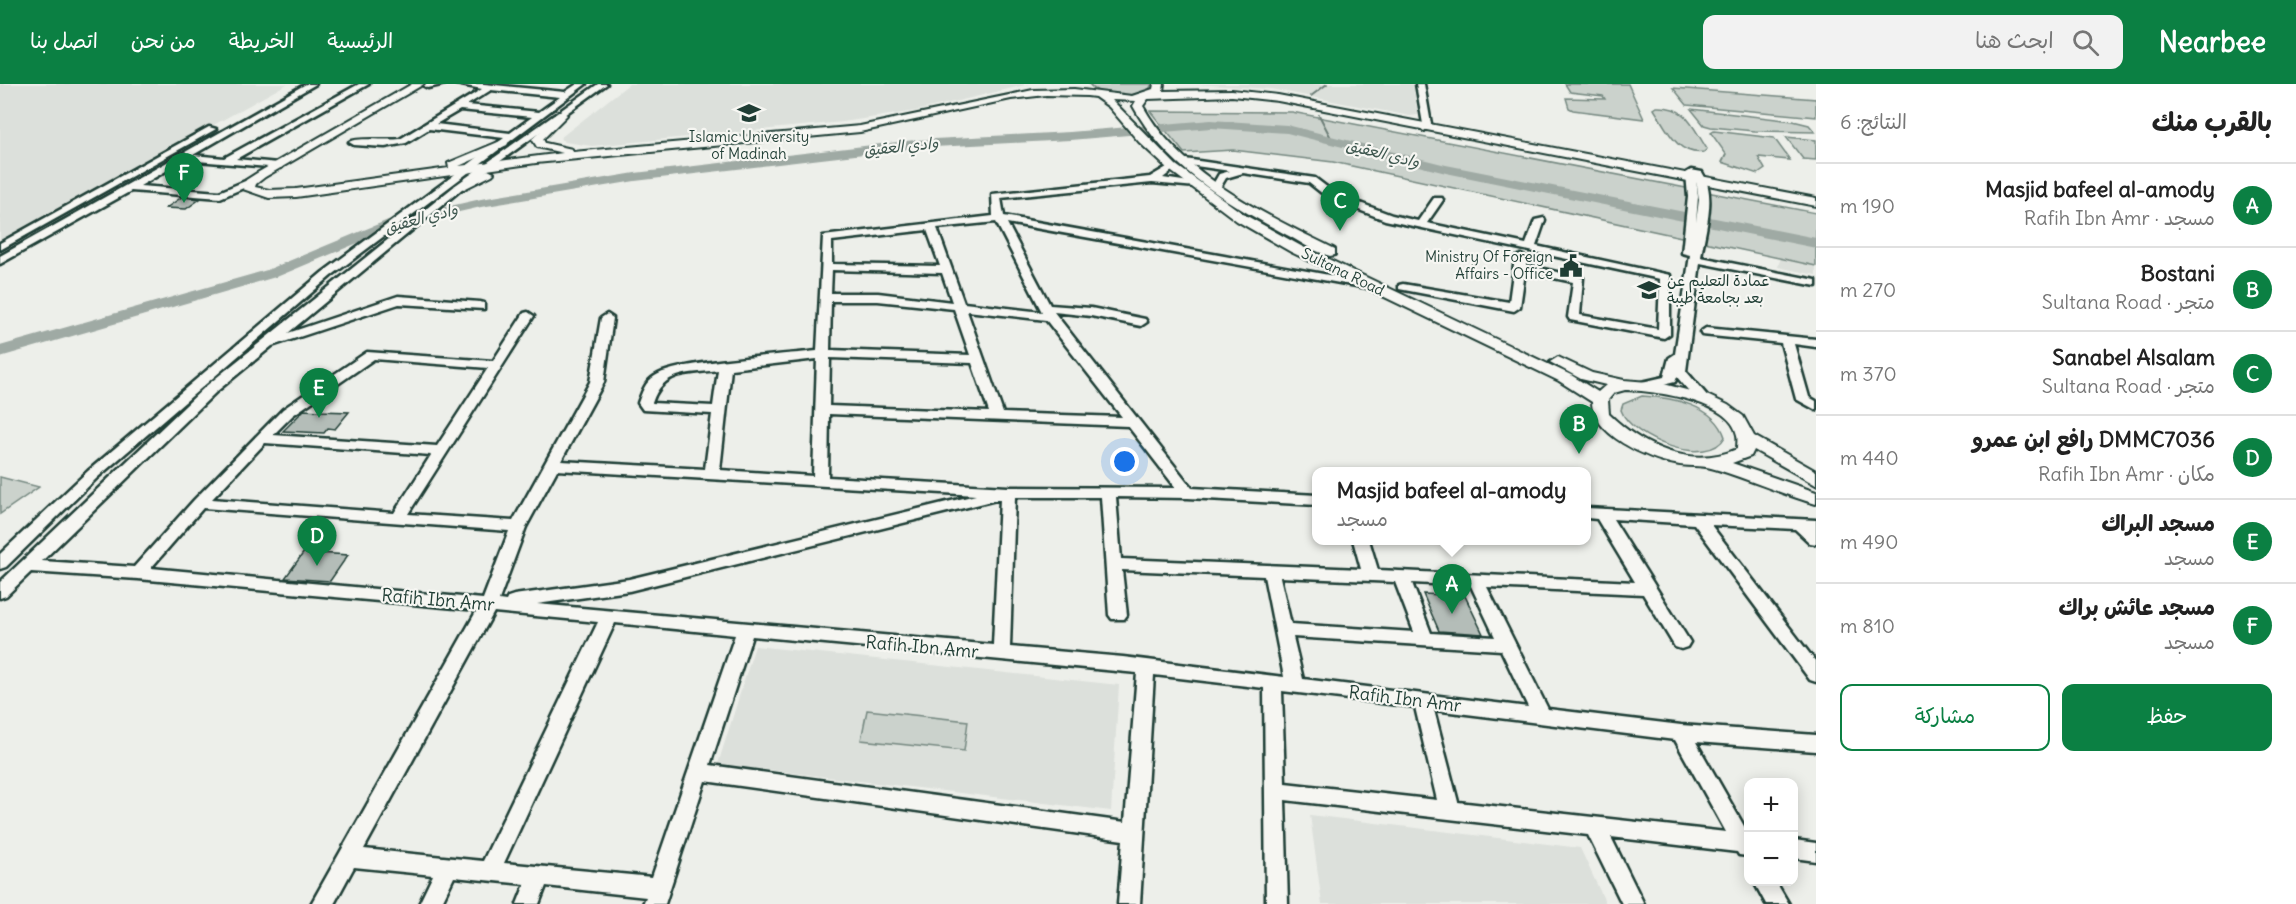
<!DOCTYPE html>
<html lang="ar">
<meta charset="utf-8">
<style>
:root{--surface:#fff;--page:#f2f2f2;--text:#222;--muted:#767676;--line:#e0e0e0;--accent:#0b8043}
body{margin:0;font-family:Delius,"Playpen Sans Arabic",sans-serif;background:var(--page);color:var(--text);direction:rtl}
.controls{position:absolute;right:18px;bottom:18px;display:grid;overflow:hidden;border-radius:12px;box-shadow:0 3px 15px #0003}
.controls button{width:54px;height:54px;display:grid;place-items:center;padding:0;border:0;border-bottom:2px solid var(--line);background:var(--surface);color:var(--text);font:30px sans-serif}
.you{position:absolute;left:1125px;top:378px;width:21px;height:21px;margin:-15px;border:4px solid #fff;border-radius:50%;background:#1a73e8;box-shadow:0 0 0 9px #1a73e833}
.badge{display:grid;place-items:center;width:39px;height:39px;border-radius:50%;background:var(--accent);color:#fff;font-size:20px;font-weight:700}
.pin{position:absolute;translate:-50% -50px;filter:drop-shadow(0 2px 3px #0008)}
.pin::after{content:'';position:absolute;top:32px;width:21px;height:18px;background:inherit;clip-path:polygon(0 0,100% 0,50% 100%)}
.popup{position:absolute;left:1312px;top:383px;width:279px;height:78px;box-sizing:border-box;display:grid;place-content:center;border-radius:12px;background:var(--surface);filter:drop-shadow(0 2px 4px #0005);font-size:20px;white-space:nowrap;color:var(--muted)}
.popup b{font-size:22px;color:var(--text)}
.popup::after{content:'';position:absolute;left:50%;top:100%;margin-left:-12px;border:12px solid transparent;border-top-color:var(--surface)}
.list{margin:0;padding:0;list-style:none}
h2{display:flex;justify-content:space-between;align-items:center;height:78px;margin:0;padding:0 24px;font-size:26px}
h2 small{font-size:20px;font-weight:400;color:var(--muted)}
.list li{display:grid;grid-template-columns:39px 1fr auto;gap:18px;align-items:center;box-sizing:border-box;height:84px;padding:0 24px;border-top:2px solid var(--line)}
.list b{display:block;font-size:22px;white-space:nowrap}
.list p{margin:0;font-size:20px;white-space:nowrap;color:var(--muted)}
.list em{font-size:20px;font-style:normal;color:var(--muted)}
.actions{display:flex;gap:12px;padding:18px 24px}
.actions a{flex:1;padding:14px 0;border:2px solid var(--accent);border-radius:12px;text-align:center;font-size:21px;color:var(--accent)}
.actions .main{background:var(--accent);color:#fff}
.icon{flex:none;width:33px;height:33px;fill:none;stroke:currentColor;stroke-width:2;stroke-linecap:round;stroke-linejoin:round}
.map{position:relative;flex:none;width:1816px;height:820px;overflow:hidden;direction:ltr}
header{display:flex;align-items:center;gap:36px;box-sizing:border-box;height:84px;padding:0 30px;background:var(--accent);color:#fff}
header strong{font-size:28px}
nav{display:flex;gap:33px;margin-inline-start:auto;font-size:21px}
.search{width:420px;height:54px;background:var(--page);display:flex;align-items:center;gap:15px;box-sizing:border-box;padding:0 21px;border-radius:12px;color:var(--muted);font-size:22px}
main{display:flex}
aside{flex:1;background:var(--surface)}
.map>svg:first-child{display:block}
.built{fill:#dce0db}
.green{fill:#cbd2cc;stroke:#758880;stroke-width:1.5}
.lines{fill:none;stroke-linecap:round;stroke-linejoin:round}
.stream{stroke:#6c7e77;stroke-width:2}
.river{fill:#9faaa4;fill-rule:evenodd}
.building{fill:#b4bdb8;stroke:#1f3d34;stroke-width:1.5}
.minor-casing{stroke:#1f3d34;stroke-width:5}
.major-casing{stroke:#1f3d34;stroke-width:4}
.minor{fill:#f6f6f2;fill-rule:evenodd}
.major{fill:#f6f6f2;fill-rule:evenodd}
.labels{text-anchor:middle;stroke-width:4.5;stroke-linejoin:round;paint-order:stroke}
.far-poi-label{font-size:15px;fill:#1f3d34;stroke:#f6f6f2}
.far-street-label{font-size:15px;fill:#1f3d34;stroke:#f6f6f2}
.far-water-label{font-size:16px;font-style:italic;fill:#3f5850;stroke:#f6f6f2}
.street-label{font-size:18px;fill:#1f3d34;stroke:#f6f6f2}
</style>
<header>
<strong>Nearbee</strong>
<div class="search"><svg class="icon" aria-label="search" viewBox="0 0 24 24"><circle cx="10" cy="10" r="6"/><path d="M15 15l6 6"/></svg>ابحث هنا</div>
<nav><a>الرئيسية</a><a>الخريطة</a><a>من نحن</a><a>اتصل بنا</a></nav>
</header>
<main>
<aside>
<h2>بالقرب منك<small>النتائج: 6</small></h2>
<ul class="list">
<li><span class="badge">A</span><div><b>Masjid bafeel al-amody</b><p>مسجد · Rafih Ibn Amr</p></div><em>190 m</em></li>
<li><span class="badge">B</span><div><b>Bostani</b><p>متجر · Sultana Road</p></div><em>270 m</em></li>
<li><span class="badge">C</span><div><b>Sanabel Alsalam</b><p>متجر · Sultana Road</p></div><em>370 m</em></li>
<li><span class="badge">D</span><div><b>DMMC7036 رافع ابن عمرو</b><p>مكان · Rafih Ibn Amr</p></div><em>440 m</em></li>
<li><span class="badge">E</span><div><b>مسجد البراك</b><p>مسجد</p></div><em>490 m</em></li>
<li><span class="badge">F</span><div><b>مسجد عائش براك</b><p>مسجد</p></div><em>810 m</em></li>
</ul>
<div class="actions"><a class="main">حفظ</a><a>مشاركة</a></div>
</aside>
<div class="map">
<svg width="1816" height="820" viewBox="0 0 1816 820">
<rect width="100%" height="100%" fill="#edefea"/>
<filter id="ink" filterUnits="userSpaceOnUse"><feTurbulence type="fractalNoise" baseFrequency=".0167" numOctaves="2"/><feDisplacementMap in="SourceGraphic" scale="12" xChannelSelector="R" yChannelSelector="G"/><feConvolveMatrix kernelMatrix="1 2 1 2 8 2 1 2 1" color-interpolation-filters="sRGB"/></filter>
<g filter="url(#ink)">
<g class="built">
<polygon points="0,0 287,0 0,160"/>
<polygon points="629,0 1029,0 916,27 843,38 592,62 565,58 560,54"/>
<polygon points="1196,0 1413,0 1418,31 1410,32 1271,5"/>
<polygon points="1795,124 1816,128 1816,191 1778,183"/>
<polygon points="755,562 1119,601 1111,727 718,680"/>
<polygon points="1310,731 1580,764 1606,820 1322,820"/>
</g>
<g class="green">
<path d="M1089,0h63l-4,7c-17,6 -47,8 -59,-7z"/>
<polygon points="1565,0 1628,0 1644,35 1573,26 1569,24 1566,14 1605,15 1603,12 1570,8"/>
<polygon points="1673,4 1816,15 1816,33 1687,21"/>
<path d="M1657,23c30,-1 35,19 50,42l-3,3c-27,4 -37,-23 -50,-43z"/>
<polygon points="1691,25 1793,37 1809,41 1815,48 1755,47 1711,43 1704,41"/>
<polygon points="1150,27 1292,28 1816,129 1816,182 1333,78 1233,66 1184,69"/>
<polygon points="1714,47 1774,54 1790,76 1758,73 1765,85 1758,90 1722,78 1726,70 1711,49"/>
<polygon points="1786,53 1816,56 1816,76 1803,75"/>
<path d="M1642,312c29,1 73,9 83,41 -17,32 -94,2 -104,-27l2,-6z"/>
<polygon points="0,393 39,403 0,430"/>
<polygon points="867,626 968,637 964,667 861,656"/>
</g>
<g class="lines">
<g class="stream">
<polyline points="1311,12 1327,0"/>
<polyline points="1319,31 1331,54"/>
</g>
<polygon class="river" points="1211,36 1287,41 1446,81 1816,154 1816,164 1446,89 1287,49 1211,44 1070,56 915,64 635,97 481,123 398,142 279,192 0,273 0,262 267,186 388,136 481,115 635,89 915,56 1070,48"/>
</g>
<g class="building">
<polygon points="182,113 200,115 186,125 166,124"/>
<polygon points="304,326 320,327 349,328 335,345 328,344 324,349 283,347"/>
<polygon points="304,468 348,471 330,497 285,494"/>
<polygon points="1423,510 1465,512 1483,550 1439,547"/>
</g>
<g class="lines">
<g class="minor-casing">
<g id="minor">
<polygon points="306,0 316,0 193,71 224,74 359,0 369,0 236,75 278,79 283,82 281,84 185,76 140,102 219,108 250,95 253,96 253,100 220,114 131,107 0,180 0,172"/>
<polygon points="426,0 445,0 428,4 424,2"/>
<path d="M456,0h28l81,8 12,-8h9l-255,192 -233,201 -92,90 -6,2v-15l88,-83 235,-199 181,-134 -75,-9 -23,14 -21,4 -31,-2 -5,-3c8,-5 39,-1 51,-3l82,-50zM491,6l69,7 -21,15 -72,-7zM460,26l72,7 -22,16 -74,-9z"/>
<path d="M598,0h9l-144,104 -175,145 110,-37 82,6 4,1v6l-85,-5 -127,42 -56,46 -174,169 92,6 60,-67 89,-91 84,-57 126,9 31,-48 4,-1 6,4 -126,198 105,7 77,-139 11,-64 6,-4 6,4 -9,64 -43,79 144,8 7,-55 -69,-4 -5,-7c4,-11 7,-21 17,-27 21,-15 131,-21 162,-25l6,-115 170,-20 -1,-22 158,-17 22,-13 5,3 -14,11 33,5v4l-44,-4 -151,15 3,18 369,67 6,3 -6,3 -366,-66 43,82 41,3 54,11 2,3 -6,4 -50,-10 -37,-4 138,176 125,7v10l-129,-7 -72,-1 5,62 240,10 -8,-29h16l9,30 257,12 -38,-63 -10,-1v-10l229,12v24l-6,-1 -15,-14 -84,-4 105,137v20l-6,-2 -116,-156 -81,-5 77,123 -3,5 -6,2 -6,-2 -32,-53 -156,-7 61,122 133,16 135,10v16l-120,-9 52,91v23l-9,-1 -2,-3 -126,-15 33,67h-22l-34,-69 -303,-35 3,104h-22l-2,-216 -110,-13 -14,229h-22l5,-64 -418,-59 -40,123h-22l3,-7 -100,-11 -7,18h-22l8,-20 -71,-7 -13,27h-22l14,-29 -79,-8 -20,37h-23l166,-294 -339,-31 -107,-7 -25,24 -6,2v-16l206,-196 251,-202zM996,138l46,90 -78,-9 -27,-75zM927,146l13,36 -108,-2v-23zM832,186l110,3 10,29 -74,-9h-47zM831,217h47l76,8 16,46 -140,-5zM967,227l79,9 76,97 -119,-4zM830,274l142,5 17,49 -160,-6zM374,275l114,9 -51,78 -164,-11 20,-20zM817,275l-4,117 -93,-6 11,-101zM718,286l-5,36 -61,-3c11,-33 36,-29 66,-33zM829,330l299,12 48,62 -168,-1 -180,-10zM265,359l166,12 -37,58 -182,-14zM557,386l419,25 -347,84 -115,16 -6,2 -2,4 -7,-1 27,-73zM1015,413h86l8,118 3,4h12l3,-4 -5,-45 142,6 20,101 -161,-20 -113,-10zM1000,415l-7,146 -456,-41 92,-13zM203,424l306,23 -26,68 -332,-31zM1280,493l115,5 19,50 -123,-8zM1412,499l59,3 24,51 -64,-4zM494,528l104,10 -115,239 -119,-12zM615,539l120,12 -83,242 -148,-14zM752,552l385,37 -12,149 -415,-57zM1293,553l208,13 27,57 -225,-28zM1282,607l133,16 22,93 -152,-17zM1434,626l241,30 51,92 -268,-30z"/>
<polygon points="1416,0 1424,0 1431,40 1424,47 1420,44 1423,40"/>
<polygon points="209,43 216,45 0,166 0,159"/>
<polygon points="1185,75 1315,94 1336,110 1392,131 1418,137 1434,114 1442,114 1443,116 1427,139 1526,160 1535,136 1544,134 1545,136 1536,162 1670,191 1670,250 1664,254 1570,236 1568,233 1573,198 1525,188 1520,223 1514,227 1399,205 1399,201 1403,200 1509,218 1515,174 1521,171 1527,174 1526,181 1583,194 1580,231 1658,245 1660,195 1385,136 1328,114 1309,99 1243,89 1226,94 1220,104 1214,104 1212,102 1219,90 1230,87 1182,80 1182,76"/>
<path d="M1691,86l11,2c15,23 3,59 -1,85l115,23v6l-116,-23 -14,108 24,28 -7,4 -5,-1 -21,-25 -2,5 -28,7 -7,-4 2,-3 22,-5 5,-19 6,-4 15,-99 -8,-2 6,-56 -2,-24zM1696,94l3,22 -3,22 2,-25z"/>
<polygon points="1706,244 1816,255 1816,263 1794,260 1809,313 1816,317 1816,326 1796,315 1781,259 1702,251 1700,248"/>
<polygon points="1794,756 1816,759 1816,777 1794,774"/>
<polygon points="1754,798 1776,798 1789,820 1766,820"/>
</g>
</g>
<g class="major-casing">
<g id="major">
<path d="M412,0h12l-159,93 -9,7 -1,3 14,3 27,-1 153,-21 -1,-5 55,-23 5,3 -1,2 -48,21 104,-13 -26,-6 -5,-8 30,-27 5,3 -24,24 2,4 27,6 1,3 287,-26 173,-36 41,-1 58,7 21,-7 1,-5h10l-1,7 69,-1 46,5 538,103v8l-538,-105 -46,-5 -84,3 -5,7c39,70 123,109 192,143v6l-5,1c-16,-4 -31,-15 -45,-22 -58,-31 -120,-68 -152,-128l3,-5 -24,-1 64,65 69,50 56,31 270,129 27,17 8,-7 -25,-6 -31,-17 8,-5 34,16 32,7 36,3 49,13 19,9 15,11 11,20 62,35v14l-62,-35 -3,6 -19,7 84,29v12c-36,-10 -69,-26 -105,-36 -11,-3 -24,-1 -36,-4 -28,-5 -83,-30 -83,-62l-33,-21 -268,-129 -54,-31 -69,-52 -29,-27 -30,-35 -14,-10 -8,-1 -41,-1 -35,4 -151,33 -324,31 -240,34 -27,1 -26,-9 3,-9 11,-7zM1625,306c28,1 106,10 112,45 1,4 0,10 0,14 -46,20 -94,-2 -128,-35l-1,-14 6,-7z"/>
<polygon points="488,86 494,89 492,91 464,105 454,102"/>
</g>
</g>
<use href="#minor" class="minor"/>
<use href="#major" class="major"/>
</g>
</g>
<defs>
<g id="university-bare" transform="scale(1.8)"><path d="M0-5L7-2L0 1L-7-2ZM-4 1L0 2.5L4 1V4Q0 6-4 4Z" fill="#1f3d34" stroke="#f6f6f2" stroke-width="2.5" paint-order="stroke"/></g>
<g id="civic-bare" transform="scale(1.8)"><path d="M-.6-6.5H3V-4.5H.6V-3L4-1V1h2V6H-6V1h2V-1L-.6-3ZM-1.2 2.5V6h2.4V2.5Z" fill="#1f3d34" stroke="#f6f6f2" stroke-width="2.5" paint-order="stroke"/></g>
</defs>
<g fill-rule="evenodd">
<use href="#university-bare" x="749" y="29"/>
<use href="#civic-bare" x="1571" y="182"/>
<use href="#university-bare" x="1649" y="206"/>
</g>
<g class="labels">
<g class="far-poi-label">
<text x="749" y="58">Islamic University<tspan x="749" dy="17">of Madinah</tspan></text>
<text x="1553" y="178" text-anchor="end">Ministry Of Foreign<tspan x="1553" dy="17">Affairs - Office</tspan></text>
<text x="1667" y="202" text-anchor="start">عمادة التعليم عن<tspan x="1667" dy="17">بعد بجامعة طيبة</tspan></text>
</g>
<g class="far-street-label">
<text transform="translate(1343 188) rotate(26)" y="5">Sultana Road</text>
</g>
<g class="far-water-label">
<text transform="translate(901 62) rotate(-6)" y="6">وادي العقيق</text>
<text transform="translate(1383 69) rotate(14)" y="6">وادي العقيق</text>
<text transform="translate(421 134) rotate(-15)" y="6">وادي العقيق</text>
</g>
<g class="street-label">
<text transform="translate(438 516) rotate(5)" y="6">Rafih Ibn Amr</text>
<text transform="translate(922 563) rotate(5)" y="6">Rafih Ibn Amr</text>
<text transform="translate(1405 615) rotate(7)" y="6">Rafih Ibn Amr</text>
</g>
</g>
</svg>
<div class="controls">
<button>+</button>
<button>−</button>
</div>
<div class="you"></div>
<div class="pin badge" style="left:1452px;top:530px">A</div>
<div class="popup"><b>Masjid bafeel al-amody</b>مسجد</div>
<div class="pin badge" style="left:1579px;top:370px">B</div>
<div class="pin badge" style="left:1340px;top:147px">C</div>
<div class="pin badge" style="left:317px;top:482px">D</div>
<div class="pin badge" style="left:319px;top:334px">E</div>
<div class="pin badge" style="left:184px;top:119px">F</div>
</div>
</main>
